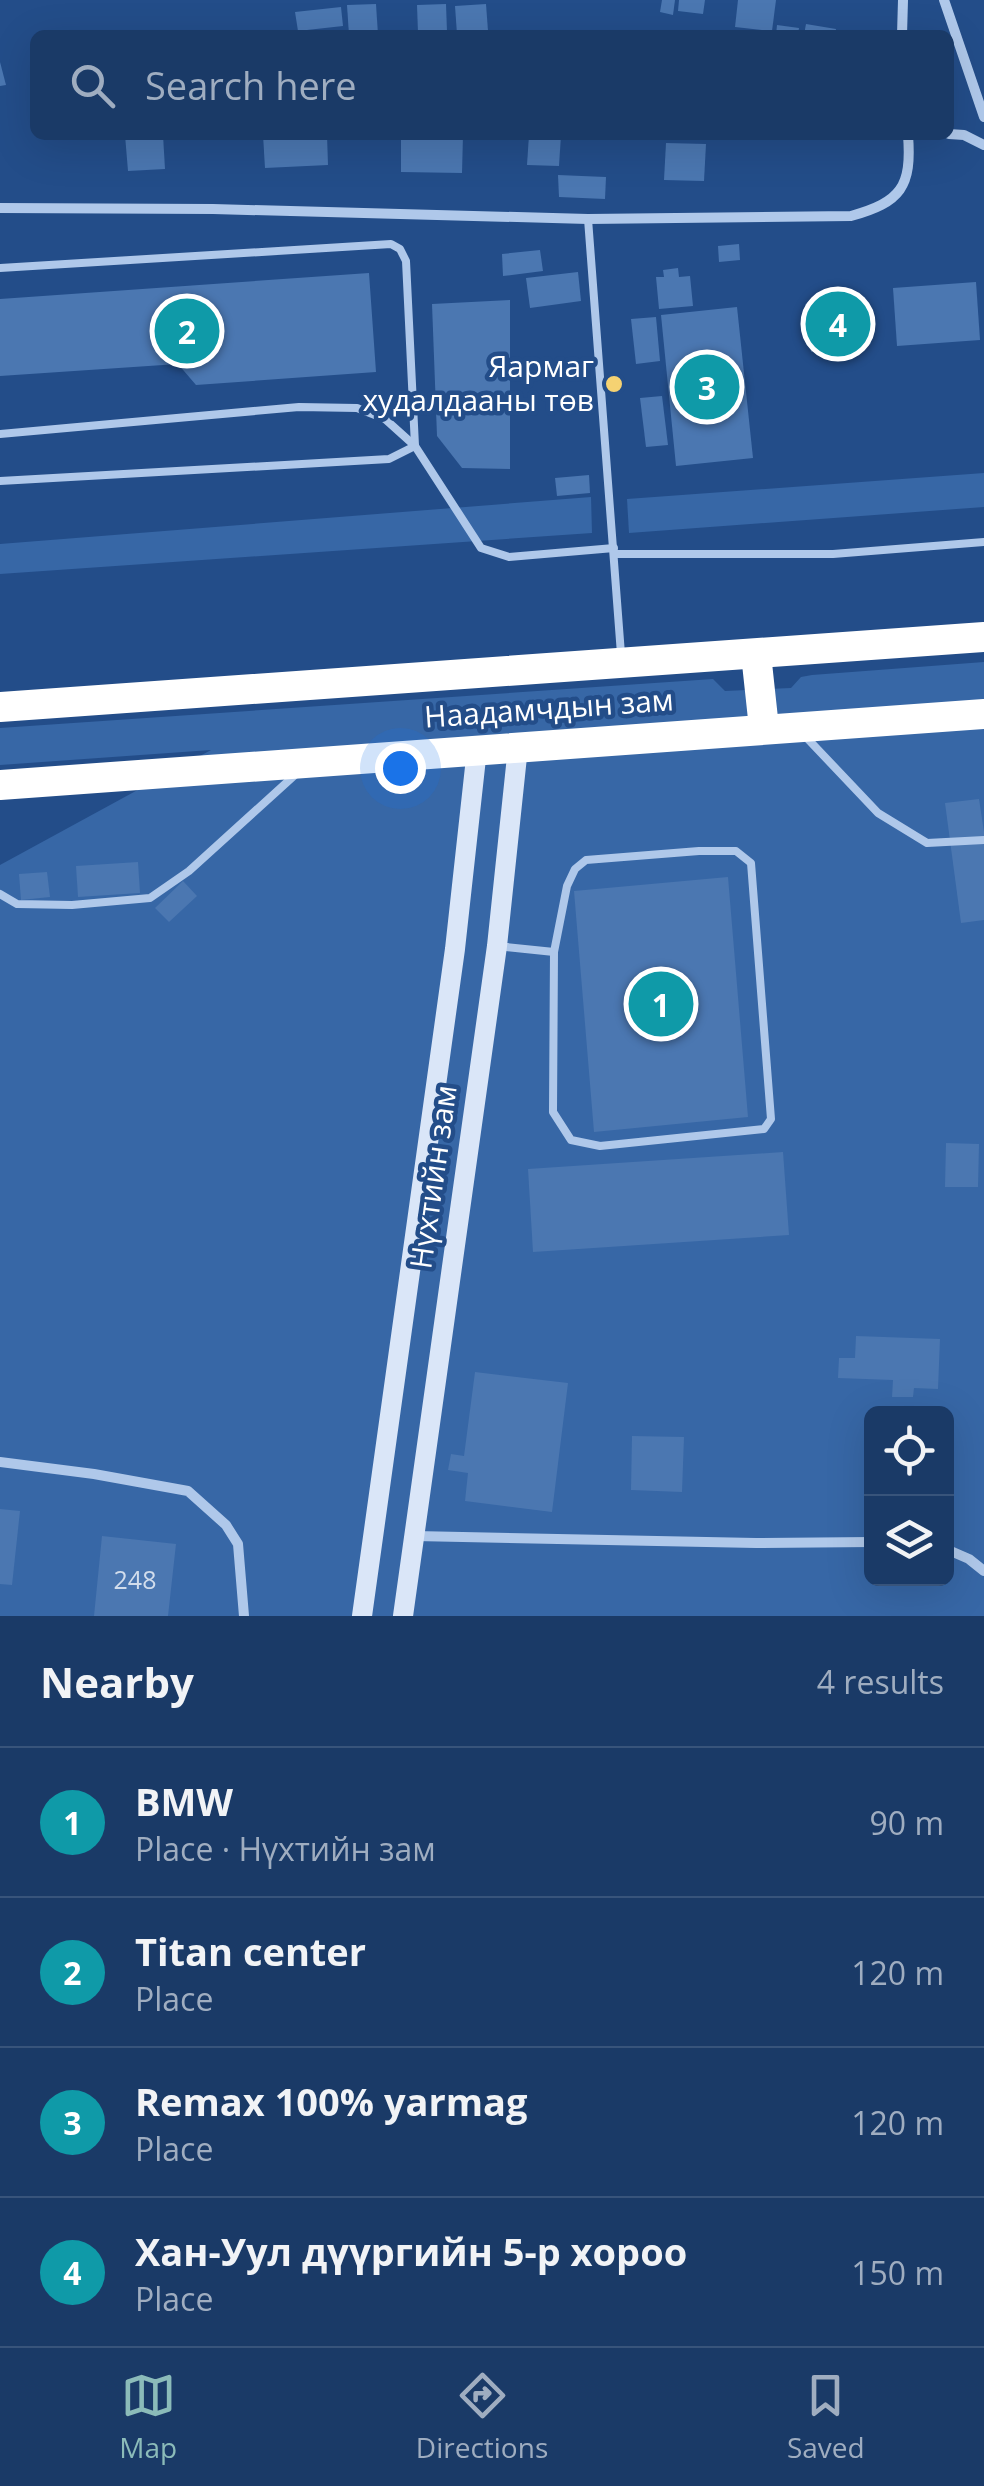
<!DOCTYPE html>
<meta charset="utf-8">
<style>
:root{--surface:#1a3a67;--page:#23416d;--text:#f1f3f6;--muted:#9fadc0;--line:#38547b;--accent:#8bbbb9}
body{margin:0;font-family:"Open Sans",sans-serif;background:var(--page);color:var(--text)}
.controls{position:absolute;right:30px;bottom:30px;display:grid;overflow:hidden;border-radius:15px;box-shadow:0 10px 40px #0002}
.controls button{width:90px;height:90px;display:grid;place-items:center;padding:0;border:0;border-bottom:2px solid var(--line);background:var(--surface);color:var(--text);font:50px sans-serif}
.you{position:absolute;left:400px;top:768px;width:35px;height:35px;margin:-25px;border:8px solid #fff;border-radius:50%;background:#1a73e8;box-shadow:0 0 0 15px #1a73e833}
.badge{display:grid;place-items:center;width:65px;height:65px;border-radius:50%;background:var(--accent);color:#fff;font-size:32px;font-weight:700}
.pin{position:absolute;translate:-50% -50%;border:5px solid #fff;box-shadow:0 2px 10px #0006}
.list{margin:0;padding:0;list-style:none}
h2{display:flex;justify-content:space-between;align-items:center;height:130px;margin:0;padding:0 40px;font-size:42px}
h2 small{font-size:32px;font-weight:400;color:var(--muted)}
.list li{display:grid;grid-template-columns:65px 1fr auto;gap:30px;align-items:center;box-sizing:border-box;height:150px;padding:0 40px;border-top:2px solid var(--line)}
.list b{display:block;font-size:38px;white-space:nowrap}
.list p{margin:0;font-size:32px;white-space:nowrap;color:var(--muted)}
.list em{font-size:32px;font-style:normal;color:var(--muted)}
.icon{flex:none;width:55px;height:55px;fill:none;stroke:currentColor;stroke-width:2;stroke-linecap:round;stroke-linejoin:round}
.map{position:relative;flex:none;width:984px;height:1616px;overflow:hidden}
.search{position:absolute;background:var(--surface);box-shadow:0 10px 40px #0002;left:30px;right:30px;top:30px;height:110px;display:flex;align-items:center;gap:25px;box-sizing:border-box;padding:0 35px;border-radius:15px;color:var(--muted);font-size:38px}
.sheet{height:730px;background:var(--surface)}
nav{display:flex;justify-content:space-around;align-items:center;box-sizing:border-box;height:140px;border-top:2px solid var(--line);background:var(--surface);font-size:28px;color:var(--muted)}
nav a{display:grid;justify-items:center;gap:5px}
nav .on{color:var(--accent)}
.map>svg:first-child{display:block}
.green{fill:#3767a6;fill-rule:evenodd}
.building{fill:#4b77b1}
.lines{fill:none;stroke-linecap:round;stroke-linejoin:round}
.lane{stroke:#afc8ea;stroke-width:8}
.street{stroke:#afc8ea;stroke-width:10}
.secondary{stroke:#dae6f8;stroke-width:20}
.highway{stroke:#fff;stroke-width:30}
.poi-dot{fill:#f5d272;stroke:#234d89;stroke-width:4}
.labels{text-anchor:middle;stroke-width:9;stroke-linejoin:round;paint-order:stroke}
.number-label{font-size:25px;fill:#d2ddec}
.poi-label{font-size:30px;fill:#fff;stroke:#234d89;text-anchor:end}
.street-label{font-size:30px;fill:#fff;stroke:#234d89}
</style>
<div class="map">
<svg width="984" height="1616" viewBox="0 0 984 1616">
<rect width="100%" height="100%" fill="#234d89"/>
<g class="green">
<polygon points="984,473 984,507 629,533 627,499"/>
<polygon points="591,497 592,533 0,574 0,544"/>
<path d="M984,662v954h-984v-751l211,-115 -211,15v-37l713,-49 12,12 66,-3 10,-11 11,-2zM872,1414h74v164h-74z"/>
</g>
<g class="building">
<polygon points="662,0 675,0 673,15 660,12"/>
<polygon points="679,0 705,0 703,14 678,11"/>
<polygon points="738,0 776,0 772,31 735,27"/>
<polygon points="376,4 378,35 349,35 347,5"/>
<polygon points="446,4 447,32 418,33 417,5"/>
<polygon points="486,4 488,31 457,34 455,6"/>
<polygon points="341,7 343,26 298,31 295,12"/>
<polygon points="806,24 836,29 835,35 804,35"/>
<polygon points="777,25 799,28 798,35 776,35"/>
<polygon points="0,62 6,85 0,86"/>
<polygon points="125,135 163,135 165,169 128,171"/>
<polygon points="263,135 327,135 328,165 265,168"/>
<polygon points="401,135 463,135 462,173 401,172"/>
<polygon points="529,135 561,135 559,166 527,165"/>
<polygon points="666,143 706,144 704,181 664,180"/>
<polygon points="558,175 606,177 605,199 559,197"/>
<polygon points="739,244 740,260 719,262 718,246"/>
<polygon points="540,250 543,271 503,276 502,254"/>
<polygon points="678,268 679,277 690,276 693,306 659,309 656,277 664,277 663,270"/>
<polygon points="578,272 581,301 530,308 526,278"/>
<polygon points="369,273 376,372 196,385 178,364 0,376 0,299"/>
<polygon points="976,282 980,340 897,346 893,288"/>
<polygon points="865,297 871,344 811,352 805,304"/>
<polygon points="510,300 510,469 462,468 437,436 432,304"/>
<polygon points="737,307 753,458 676,466 661,315"/>
<polygon points="656,317 660,361 636,364 631,319"/>
<polygon points="662,396 668,445 646,447 640,398"/>
<polygon points="589,475 590,493 557,496 555,478"/>
<polygon points="979,799 984,832 984,920 961,923 945,803"/>
<polygon points="138,862 140,893 78,897 76,866"/>
<polygon points="47,872 50,897 21,900 19,874"/>
<polygon points="728,877 748,1117 594,1132 574,891"/>
<polygon points="183,881 197,896 169,922 155,908"/>
<polygon points="946,1143 979,1144 978,1187 945,1187"/>
<polygon points="783,1152 789,1235 533,1252 528,1169"/>
<polygon points="856,1336 940,1339 938,1389 914,1388 913,1397 892,1397 893,1380 838,1378 839,1358 855,1358"/>
<polygon points="475,1372 568,1383 552,1512 465,1501 468,1473 448,1470 451,1454 464,1456"/>
<polygon points="632,1436 684,1437 682,1492 631,1490"/>
<polygon points="0,1509 20,1511 12,1585 0,1584"/>
<polygon points="102,1536 176,1544 168,1616 94,1616"/>
</g>
<g class="lines">
<g class="lane">
<polyline points="588,219 621,654"/>
<polyline points="0,268 391,244 400,249 406,261 415,446"/>
<polyline points="0,434 299,407 357,408 385,419 415,446 481,548 509,557 614,548"/>
<polyline points="0,481 389,459 415,446"/>
<polyline points="614,554 833,554 984,542"/>
<polyline points="805,736 878,813 927,843 984,840"/>
<polygon points="699,851 736,851 751,863 771,1119 764,1129 600,1146 571,1140 553,1112 554,952 567,886 575,869 586,860"/>
<polyline points="0,894 17,904 72,905 150,898 189,871 296,774"/>
<polyline points="497,946 554,952"/>
</g>
<g class="street">
<polyline points="944,0 984,117"/>
<polyline points="902,35 903,0"/>
<polyline points="949,134 964,135 984,145"/>
<path d="M0,208l213,1 375,10 263,-3c50,-14 61,-29 57,-81"/>
<polyline points="0,1462 94,1474 188,1491 226,1525 238,1544 244,1616"/>
<polyline points="415,1536 756,1543 872,1542"/>
<polyline points="946,1549 969,1559 984,1571"/>
</g>
<g class="secondary">
<polyline points="362,1616 455,949 477,749"/>
<polyline points="403,1616 497,946 518,747"/>
</g>
<g class="highway">
<polyline points="756,654 764,728"/>
<polyline points="0,707 984,637"/>
<polyline points="0,785 984,714"/>
</g>
</g>
<circle class="poi-dot" cx="614" cy="384" r="10"/>
<g class="labels">
<g class="number-label">
<text x="135" y="1589">248</text>
</g>
<g class="poi-label">
<text x="594" y="377">Яармаг<tspan x="594" dy="34">худалдааны төв</tspan></text>
</g>
<g class="street-label">
<text transform="translate(549 709) rotate(-4)" y="10">Наадамчдын зам</text>
<text transform="translate(434 1177) rotate(-82)" y="10">Нүхтийн зам</text>
</g>
</g>
</svg>
<div class="controls">
<button><svg class="icon" aria-label="locate" viewBox="0 0 24 24"><circle cx="12" cy="12" r="6"/><path d="M12 2v4M12 18v4M2 12h4M18 12h4"/></svg></button>
<button><svg class="icon" aria-label="layers" viewBox="0 0 24 24"><path d="M12 4l9 5-9 5-9-5zM3 14l9 5 9-5"/></svg></button>
</div>
<div class="you"></div>
<div class="pin badge" style="left:661px;top:1004px;background:#0f9aa8">1</div>
<div class="pin badge" style="left:187px;top:331px;background:#0f9aa8">2</div>
<div class="pin badge" style="left:707px;top:387px;background:#0f9aa8">3</div>
<div class="pin badge" style="left:838px;top:324px;background:#0f9aa8">4</div>
<div class="search"><svg class="icon" aria-label="search" viewBox="0 0 24 24"><circle cx="10" cy="10" r="6"/><path d="M15 15l6 6"/></svg>Search here</div>
</div>
<section class="sheet">
<h2>Nearby<small>4 results</small></h2>
<ul class="list">
<li><span class="badge" style="background:#0f9aa8">1</span><div><b>BMW</b><p>Place · Нүхтийн зам</p></div><em>90 m</em></li>
<li><span class="badge" style="background:#0f9aa8">2</span><div><b>Titan center</b><p>Place</p></div><em>120 m</em></li>
<li><span class="badge" style="background:#0f9aa8">3</span><div><b>Remax 100% yarmag</b><p>Place</p></div><em>120 m</em></li>
<li><span class="badge" style="background:#0f9aa8">4</span><div><b>Хан-Уул дүүргийн 5-р хороо</b><p>Place</p></div><em>150 m</em></li>
</ul>
</section>
<nav>
<a class="on"><svg class="icon" aria-label="map" viewBox="0 0 24 24"><path d="M3 6l6-2 6 2 6-2v14l-6 2-6-2-6 2zM9 4v14M15 6v14"/></svg>Map</a>
<a><svg class="icon" aria-label="directions" viewBox="0 0 24 24"><path d="M12 3l9 9-9 9-9-9zM9 14v-3h6M13 9l2 2-2 2"/></svg>Directions</a>
<a><svg class="icon" aria-label="saved" viewBox="0 0 24 24"><path d="M7 4h10v16l-5-4-5 4z"/></svg>Saved</a>
</nav>
